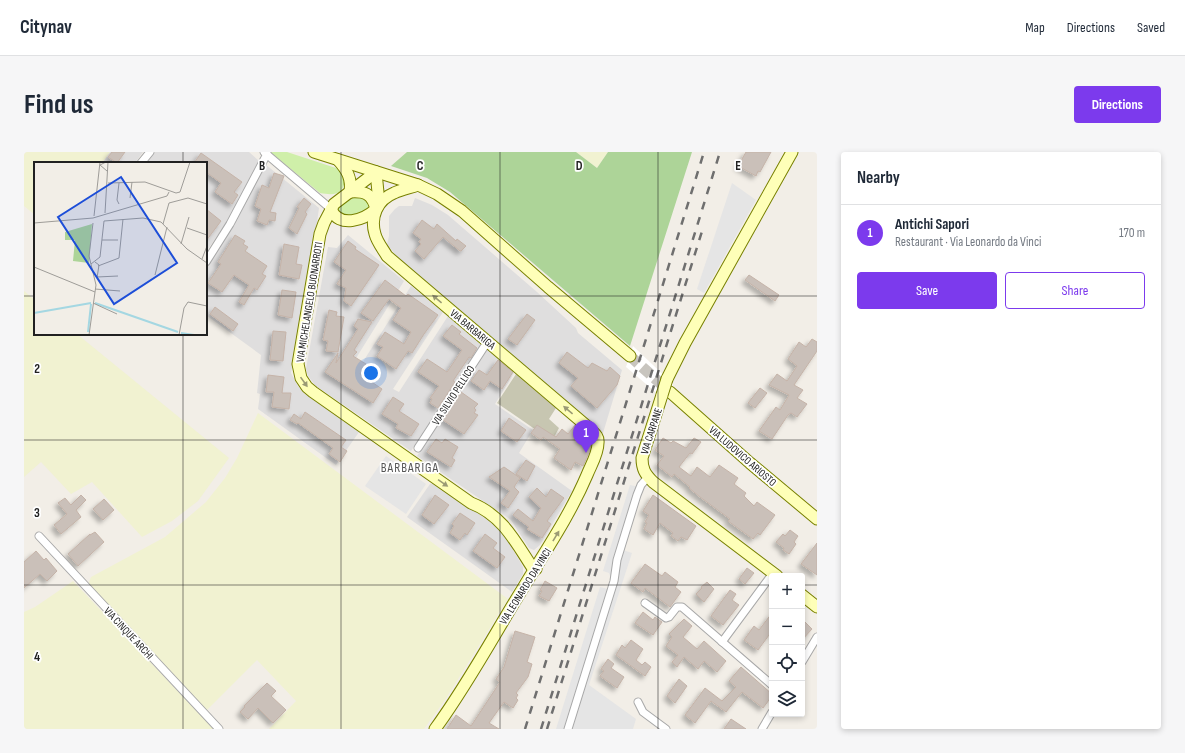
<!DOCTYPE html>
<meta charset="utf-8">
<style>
:root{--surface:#fff;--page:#f6f6f7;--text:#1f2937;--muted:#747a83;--line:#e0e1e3;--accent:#7c3aed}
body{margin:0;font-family:"Sofia Sans Condensed",sans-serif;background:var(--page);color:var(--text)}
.controls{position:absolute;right:12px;bottom:12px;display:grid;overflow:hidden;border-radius:4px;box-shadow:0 2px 6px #0003}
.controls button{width:36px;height:36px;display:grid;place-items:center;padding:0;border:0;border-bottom:1px solid var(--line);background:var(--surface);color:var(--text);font:20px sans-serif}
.you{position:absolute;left:347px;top:221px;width:14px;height:14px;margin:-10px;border:3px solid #fff;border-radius:50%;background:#1a73e8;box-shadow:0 0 0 6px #1a73e833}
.badge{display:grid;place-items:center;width:26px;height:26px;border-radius:50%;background:var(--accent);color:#fff;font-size:13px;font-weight:700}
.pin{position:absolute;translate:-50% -33px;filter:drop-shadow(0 1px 2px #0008)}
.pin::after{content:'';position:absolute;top:21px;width:14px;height:12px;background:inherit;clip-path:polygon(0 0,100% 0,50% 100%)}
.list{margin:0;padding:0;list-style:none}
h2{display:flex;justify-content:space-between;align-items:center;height:52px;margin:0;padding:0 16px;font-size:17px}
h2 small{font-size:13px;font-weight:400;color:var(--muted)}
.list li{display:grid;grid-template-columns:26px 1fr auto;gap:12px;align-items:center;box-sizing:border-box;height:56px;padding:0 16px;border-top:1px solid var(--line)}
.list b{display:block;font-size:15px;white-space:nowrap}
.list p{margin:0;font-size:13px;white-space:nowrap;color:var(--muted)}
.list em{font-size:13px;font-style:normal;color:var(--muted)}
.actions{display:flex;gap:8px;padding:12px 16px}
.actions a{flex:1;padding:9px 0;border:1px solid var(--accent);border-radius:4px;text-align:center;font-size:14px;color:var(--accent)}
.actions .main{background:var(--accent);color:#fff}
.icon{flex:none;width:22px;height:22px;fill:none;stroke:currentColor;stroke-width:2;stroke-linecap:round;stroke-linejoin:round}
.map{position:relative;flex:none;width:793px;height:577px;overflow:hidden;border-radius:4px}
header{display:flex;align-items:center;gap:24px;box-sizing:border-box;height:56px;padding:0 20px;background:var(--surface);border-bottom:1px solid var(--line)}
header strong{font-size:19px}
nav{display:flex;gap:22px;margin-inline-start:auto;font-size:14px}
.intro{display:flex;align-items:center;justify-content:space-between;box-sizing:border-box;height:96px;padding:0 24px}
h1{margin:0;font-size:28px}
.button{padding:10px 18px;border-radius:4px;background:var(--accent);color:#fff;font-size:14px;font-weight:700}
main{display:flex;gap:24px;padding:0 24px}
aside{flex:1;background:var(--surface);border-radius:4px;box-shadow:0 2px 6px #0003}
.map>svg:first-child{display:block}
.residential{fill:#dfdede}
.construction{fill:#c7c6b1}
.farmland{fill:#f1f2d1}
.grass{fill:#cfefa9}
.forest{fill:#add498}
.parking{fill:#e5e5e5}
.pier{fill:#fff}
.building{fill:#cac0b9;stroke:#c5b3a8;filter:url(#shadow)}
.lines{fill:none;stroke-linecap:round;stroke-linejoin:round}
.secondary-tunnel{stroke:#c8c5bf;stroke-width:11;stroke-dasharray:11 5.5;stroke-linecap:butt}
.street-casing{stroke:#a8a8a8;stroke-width:9}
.secondary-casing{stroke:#788000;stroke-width:13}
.street{stroke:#fff;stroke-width:7}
.secondary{stroke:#feffb8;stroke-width:11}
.rail{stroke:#6f6f6f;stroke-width:2.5;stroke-dasharray:8 8;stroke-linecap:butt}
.secondary-bridge-casing{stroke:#788000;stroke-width:13;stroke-linecap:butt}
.secondary-bridge{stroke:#feffb8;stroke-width:11}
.oneway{fill:#9b9b74}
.grid{fill:none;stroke:#212121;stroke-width:1;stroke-opacity:0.55}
.labels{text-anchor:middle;stroke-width:3.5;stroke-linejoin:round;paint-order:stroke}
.street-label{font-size:11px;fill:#212121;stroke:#fff}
.quarter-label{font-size:13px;letter-spacing:1px;fill:#545454;stroke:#fff}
.inset-river{fill:none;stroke:#a4d7e2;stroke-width:2}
.inset-road{fill:none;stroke:#9e9c98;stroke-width:1}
.view{fill:#1d4ed8;fill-opacity:0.15;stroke:#1d4ed8;stroke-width:2}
.inset-edge{fill:none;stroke:#212121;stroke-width:2}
.grid-label{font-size:13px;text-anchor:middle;font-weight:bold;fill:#212121;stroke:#fff;stroke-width:3.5;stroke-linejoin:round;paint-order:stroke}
</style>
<header>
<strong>Citynav</strong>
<nav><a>Map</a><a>Directions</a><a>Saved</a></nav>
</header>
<div class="intro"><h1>Find us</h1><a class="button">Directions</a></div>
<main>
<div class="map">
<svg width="793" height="577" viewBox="0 0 793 577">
<defs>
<filter id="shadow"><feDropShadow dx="-3.5" dy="3.5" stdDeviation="2" flood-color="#0004"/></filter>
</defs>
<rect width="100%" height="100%" fill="#f2eee7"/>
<g class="residential">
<polygon points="86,0 119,0 111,11 78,11"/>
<polygon points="131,0 225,0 235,9 205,67 182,100 182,11 122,11"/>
<polygon points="241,12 295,56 289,99 267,221 274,234 281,242 335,280 312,313 234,257 236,242 233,241 237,203 182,163 182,114 210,69"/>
<polygon points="391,46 408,53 424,63 513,140 552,176 554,181 598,218 579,281 552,261 539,249 527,236 478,195 375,107 363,92 365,84 365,64 371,57 375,54 388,54"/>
<polygon points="324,83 380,129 329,211 335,216 387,134 419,160 369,237 375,240 424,164 457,193 387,299 292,234 284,224 282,217 283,211 304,95 313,96"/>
<polygon points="463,197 490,221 471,252 509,278 495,301 548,339 516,393 510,398 505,396 487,368 393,304"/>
<polygon points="410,331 475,376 480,382 499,415 499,422 488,440 383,365 406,332"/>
</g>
<polygon class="construction" points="492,222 532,256 525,267 535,276 528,289 473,251"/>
<g class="farmland">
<polygon points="0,0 86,0 78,11 11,11 11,63 0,54"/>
<polygon points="552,0 584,0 573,16"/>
<polygon points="0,139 11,148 11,182 53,182 205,306 174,349 148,369 118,385 68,330 47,342 17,310 0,325"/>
<polygon points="234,261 484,447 421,548 400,577 245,577 272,549 233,508 182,559 64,433 67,425 141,385 182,350 201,326 213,306"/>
<polygon points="49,429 190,577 0,577 0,460 11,455"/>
</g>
<g class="grass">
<path d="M246,0h17l52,17 6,7c0,18 -9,20 -25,17z"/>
<path d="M327,45h12l6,6v5c-10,6 -22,13 -32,1l1,-4z"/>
</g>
<polygon class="forest" points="383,0 552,0 573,16 584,0 668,0 606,194 426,40 403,26 367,14"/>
<g class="parking">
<polygon points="708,31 732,48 680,141 673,137"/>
<polygon points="362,304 402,332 382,362 341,334"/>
<polygon points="606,333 616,335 596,397 608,401 565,533 612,567 609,577 532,577 576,435 584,437 587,427 585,421 579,419"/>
</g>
<polygon class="pier" points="609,194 649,232 643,250 602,215"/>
<g class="building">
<polygon points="88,0 101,0 93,11 84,5"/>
<polygon points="722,0 747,0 736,20 734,19 732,24 714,14"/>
<polygon points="177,1 218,30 210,40 214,43 208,52 191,40 197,31 182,20 182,11 170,11"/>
<polygon points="250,21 260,24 246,60 252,61 251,69 245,68 243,73 233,69 237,57 231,54 238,33 245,36"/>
<polygon points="280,46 287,52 281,60 283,62 273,82 265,76 275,56 273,55"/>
<polygon points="182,57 197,69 182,89"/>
<polygon points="398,68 410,77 413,72 432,89 433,87 442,94 437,99 436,99 419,85 400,107 391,99 397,92 395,90 397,87 389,81"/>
<polygon points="211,83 221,89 219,92 224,95 221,99 243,114 238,122 242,124 233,138 230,136 220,153 215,150 225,133 210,123 198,140 184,131 197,112 194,110"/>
<polygon points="324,89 332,95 331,97 355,113 327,154 320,149 322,136 313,132 322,118 310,110"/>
<polygon points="260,92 275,95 272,112 278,113 275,127 255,123"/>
<polygon points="725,123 755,143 751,149 721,128"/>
<polygon points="361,128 382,144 384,142 414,163 400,182 388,201 384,199 372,217 353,204 359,195 353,192 361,180 380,192 387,180 369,168 377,156 365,147 349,169 337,161"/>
<polygon points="258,138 272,140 268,166 254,163"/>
<polygon points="191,155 214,172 209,179 186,162"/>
<polygon points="305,158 313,160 312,164 320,165 314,200 302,199 304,189 299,188"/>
<polygon points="503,162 511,168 493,193 484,187"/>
<polygon points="334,167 348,170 330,198 333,200 329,204 342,212 336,222 358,237 349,251 301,220 314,201 312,211 334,177 330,174"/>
<polygon points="428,173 437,180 435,182 453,196 447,206 445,205 429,229 431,230 414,256 406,251 408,247 406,246 415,234 394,220 403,207 423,220 438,198 419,184"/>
<polygon points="249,179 262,180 259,209 246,208"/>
<polygon points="788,187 793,190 793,199 770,233 779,238 773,246 783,252 773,265 767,261 764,263 748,287 735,279 752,255 756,258 765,243 745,233 753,222 763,229 773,214 764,207 775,190 782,195"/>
<polygon points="543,200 564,216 568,211 583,219 586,215 596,224 593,233 573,256 547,234 554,226 535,211"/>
<polygon points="474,208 489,220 478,237 466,229 460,238 447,229 455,218 463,223"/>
<polygon points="244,223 260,225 258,241 267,241 265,257 248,255 250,240 242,240"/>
<polygon points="736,236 743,241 731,256 724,251"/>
<polygon points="437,240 454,252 450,256 452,258 450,261 454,263 440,282 419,268"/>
<polygon points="369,245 380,252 375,259 395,272 387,284 372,276 374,272 358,262"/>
<polygon points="281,260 322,288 317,295 323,299 316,310 305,302 309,296 274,271 273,272 266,268 270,262 277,267"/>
<polygon points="485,266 502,278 493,290 477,279"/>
<polygon points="513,273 532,285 538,277 544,282 551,273 560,281 566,287 567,291 566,298 559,314 551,310 547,318 530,306 536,297 519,285 517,288 507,281"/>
<polygon points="639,286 647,291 649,289 662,296 670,286 677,290 668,302 666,301 655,315 667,324 673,315 686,325 695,313 714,326 710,332 722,341 720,344 730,354 733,350 751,363 736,383 734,381 729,387 704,369 706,367 676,345 665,336 666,335 650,322 648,325 633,313 640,304 631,298"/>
<polygon points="412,287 418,291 421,287 434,295 428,306 431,308 427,315 403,300"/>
<polygon points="502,308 511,314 503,329 492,322"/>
<polygon points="480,315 496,326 490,335 495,340 484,356 477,351 486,339 465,325"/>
<polygon points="513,336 522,345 527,337 540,346 523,369 527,372 518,386 503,377 505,375 489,363 494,357 509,369 517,356 505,345"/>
<polygon points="57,343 62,348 52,358 57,365 37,382 30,373 43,362 34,351 41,346 47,353"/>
<polygon points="411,343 425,353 410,372 398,363"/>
<polygon points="629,343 672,374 663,388 657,385 654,389 647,384 649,381 636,371 629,383 620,377 623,371 621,370 625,363 619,359"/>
<polygon points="80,347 90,358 79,368 69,357"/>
<polygon points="436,361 451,371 443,383 441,381 436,388 426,381 430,374 428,372"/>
<polygon points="766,378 774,384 770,390 772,392 765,402 759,398 760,396 752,390 759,382 761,384"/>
<polygon points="71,380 80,390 54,414 44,402 66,382 66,383"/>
<polygon points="461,382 473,391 469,396 481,405 473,416 449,399"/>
<polygon points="793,391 793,423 777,412"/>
<polygon points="12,399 20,408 22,406 33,419 23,429 16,422 0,436 0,410"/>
<polygon points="621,412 638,424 641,420 654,430 651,435 657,440 646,455 621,436 619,440 607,431"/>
<polygon points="723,416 730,421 721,432 715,427"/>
<polygon points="521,429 533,436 525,449 515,444 518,439 516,438"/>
<polygon points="683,430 690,437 680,450 672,442 678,436 677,435"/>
<polygon points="706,438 712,442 708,448 715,453 699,473 687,464"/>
<polygon points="619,460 629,468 631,465 638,470 629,483 611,471"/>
<polygon points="748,461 748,479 734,498 720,488 730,474 735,478"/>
<polygon points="660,467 668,474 659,485 673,497 680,489 702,509 693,520 680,509 674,517 660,505 653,515 648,510 654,503 642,494 648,485 645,482"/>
<polygon points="778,467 788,477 778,488"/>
<polygon points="491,479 511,485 503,510 508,512 504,525 492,541 494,543 492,546 494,548 489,556 480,550 465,571 475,577 423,577 432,563 447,574 476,530 472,527 480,515"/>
<polygon points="607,488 619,497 612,508 618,513 621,510 627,515 621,524 592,503 598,493 601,496"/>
<polygon points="584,507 590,512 587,516 600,525 593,536 576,524 580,519 577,517"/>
<polygon points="717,515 748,542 748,544 739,556 718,540 702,560 687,549 671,571 661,563 681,536 698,549 712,535 705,529"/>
<polygon points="655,527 663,534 651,551 643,544"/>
<polygon points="243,531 252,539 247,544 262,558 249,571 234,556 224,567 216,560 221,555 220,554"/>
<polygon points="707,567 722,577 700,577"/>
</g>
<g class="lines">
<polyline class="secondary-tunnel" points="606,204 646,240"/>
<g class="street-casing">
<g id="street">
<polyline points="240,0 307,57"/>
<polyline points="117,11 126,0"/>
<polyline points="182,110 206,72 243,2"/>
<polyline points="394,296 460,195 463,189"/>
<polyline points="15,384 195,577"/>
<polyline points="621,451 642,466 645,465 653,455 658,455 748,533"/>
<polyline points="698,490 749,421"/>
<polyline points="778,510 793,485"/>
<polyline points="614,550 619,560 642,577"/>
<polyline points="544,577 590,429 593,408 613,343 617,333 624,325"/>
<polyline points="738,577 748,560"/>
</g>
</g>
<g class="secondary-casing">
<g id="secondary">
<polyline points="290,0 394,33 413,42 438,59 524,135 606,204"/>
<path d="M314,8c9,10 14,18 12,32"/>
<path d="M352,20l-42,32 -10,19 -4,11 -22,130 3,14 6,9 6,5c53,37 105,74 158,111 31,12 44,38 61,64l4,2"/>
<polyline points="352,20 355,51"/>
<path d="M394,33c-8,3 -16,4 -24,8 -17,7 -24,24 -19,41 2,8 8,15 12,22l202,172c5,5 10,8 9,15 0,11 -7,22 -11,32 -17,40 -41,75 -64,113 -29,47 -55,96 -88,141"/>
<path d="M307,57c8,20 33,11 45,0 -4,-16 -12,-18 -26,-17"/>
<polyline points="643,227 661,191 768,0"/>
<polyline points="646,240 726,311 793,367"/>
<path d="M638,243l-20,63c0,11 3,16 11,24l124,94"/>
<polyline points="778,443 793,455"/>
</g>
</g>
<use href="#street" class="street"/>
<use href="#secondary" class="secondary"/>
<g class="rail">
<polyline points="501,577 680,0"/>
<polyline points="517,577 696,0"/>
<polyline points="523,577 679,76"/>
</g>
<g class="secondary-bridge-casing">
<polyline id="secondary-bridge" points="638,243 643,227"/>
</g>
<use href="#secondary-bridge" class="secondary-bridge"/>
</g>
<defs><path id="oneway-solid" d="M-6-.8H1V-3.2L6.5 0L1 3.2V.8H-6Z"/></defs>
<g class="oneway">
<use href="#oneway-solid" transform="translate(413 147) rotate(-140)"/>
<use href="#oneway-solid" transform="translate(280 230) rotate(55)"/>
<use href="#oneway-solid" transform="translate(544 258) rotate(-140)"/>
<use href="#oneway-solid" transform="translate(419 331) rotate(35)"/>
<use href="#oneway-solid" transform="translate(532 384) rotate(-59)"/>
</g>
<path class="grid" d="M159,0v11M317,0v577M476,0v577M634,0v577M0,144h11M182,144h611M159,182v395M0,288h793M0,433h748M778,433h15"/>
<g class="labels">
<g class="street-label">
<text transform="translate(285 150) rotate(-81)" y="4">VIA MICHELANGELO BUONARROTI</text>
<text transform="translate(449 177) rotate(40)" y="4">VIA BARBARIGA</text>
<text transform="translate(429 243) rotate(-57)" y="4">VIA SILVIO PELLICO</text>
<text transform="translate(627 279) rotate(-72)" y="4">VIA CARPANE</text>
<text transform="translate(719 304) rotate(41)" y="4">VIA LUDOVICO ARIOSTO</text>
<text transform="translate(501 434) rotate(-58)" y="4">VIA LEONARDO DA VINCI</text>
<text transform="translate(105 481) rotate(47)" y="4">VIA CINQUE ARCHI</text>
</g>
<g class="quarter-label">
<text x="386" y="320">BARBARIGA</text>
</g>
</g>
<g transform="translate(10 10)">
<rect width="173" height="173" fill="#f2eee7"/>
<path d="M58,62l-3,39 -16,-2 2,-21h-10v-8z" fill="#add498"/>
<path class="inset-river" d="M61,141l83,29M0,151l57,-10M54,170l3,-28M147,171l13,2"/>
<path class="inset-road" d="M72,0l-6,3 7,6M74,21l37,-1 31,11 4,-1 10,-30M96,36l2,-16M85,42l-2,-4 2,-17M71,51l3,-51M60,54l6,-54M0,61l59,-5 74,-22 2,-4M129,62l6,-21 19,-5 19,6M153,66l20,7M68,78h16M147,82l8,-27M168,97l5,-13M61,100l4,3 -2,13M57,102l9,-7 4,-36 39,-3 18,4 26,27 20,14M64,104l21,-8 4,-39M0,105l61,25M121,113l12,-48M63,115l21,-1M61,127l25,2M59,141l24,11M55,173l7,-50 -7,-29 4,-33M145,173l5,-27 4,-6 19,4"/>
<path class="view" d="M87,15l56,86 -63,41 -56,-87z"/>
<rect width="173" height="173" class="inset-edge"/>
</g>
<g class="grid-label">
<text x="238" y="18">B</text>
<text x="396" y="18">C</text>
<text x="555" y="18">D</text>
<text x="714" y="18">E</text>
<text x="13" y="221">2</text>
<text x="13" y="365">3</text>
<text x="13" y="509">4</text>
</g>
</svg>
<div class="controls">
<button>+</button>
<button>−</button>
<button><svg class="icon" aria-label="locate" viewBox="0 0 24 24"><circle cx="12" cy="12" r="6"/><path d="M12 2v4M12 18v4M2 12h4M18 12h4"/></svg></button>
<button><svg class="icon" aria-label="layers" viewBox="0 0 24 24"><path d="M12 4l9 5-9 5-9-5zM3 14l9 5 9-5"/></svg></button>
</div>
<div class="you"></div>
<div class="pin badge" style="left:562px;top:301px">1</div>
</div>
<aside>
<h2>Nearby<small></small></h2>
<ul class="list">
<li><span class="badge">1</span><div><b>Antichi Sapori</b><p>Restaurant · Via Leonardo da Vinci</p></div><em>170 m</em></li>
</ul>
<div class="actions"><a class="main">Save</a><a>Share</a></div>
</aside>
</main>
